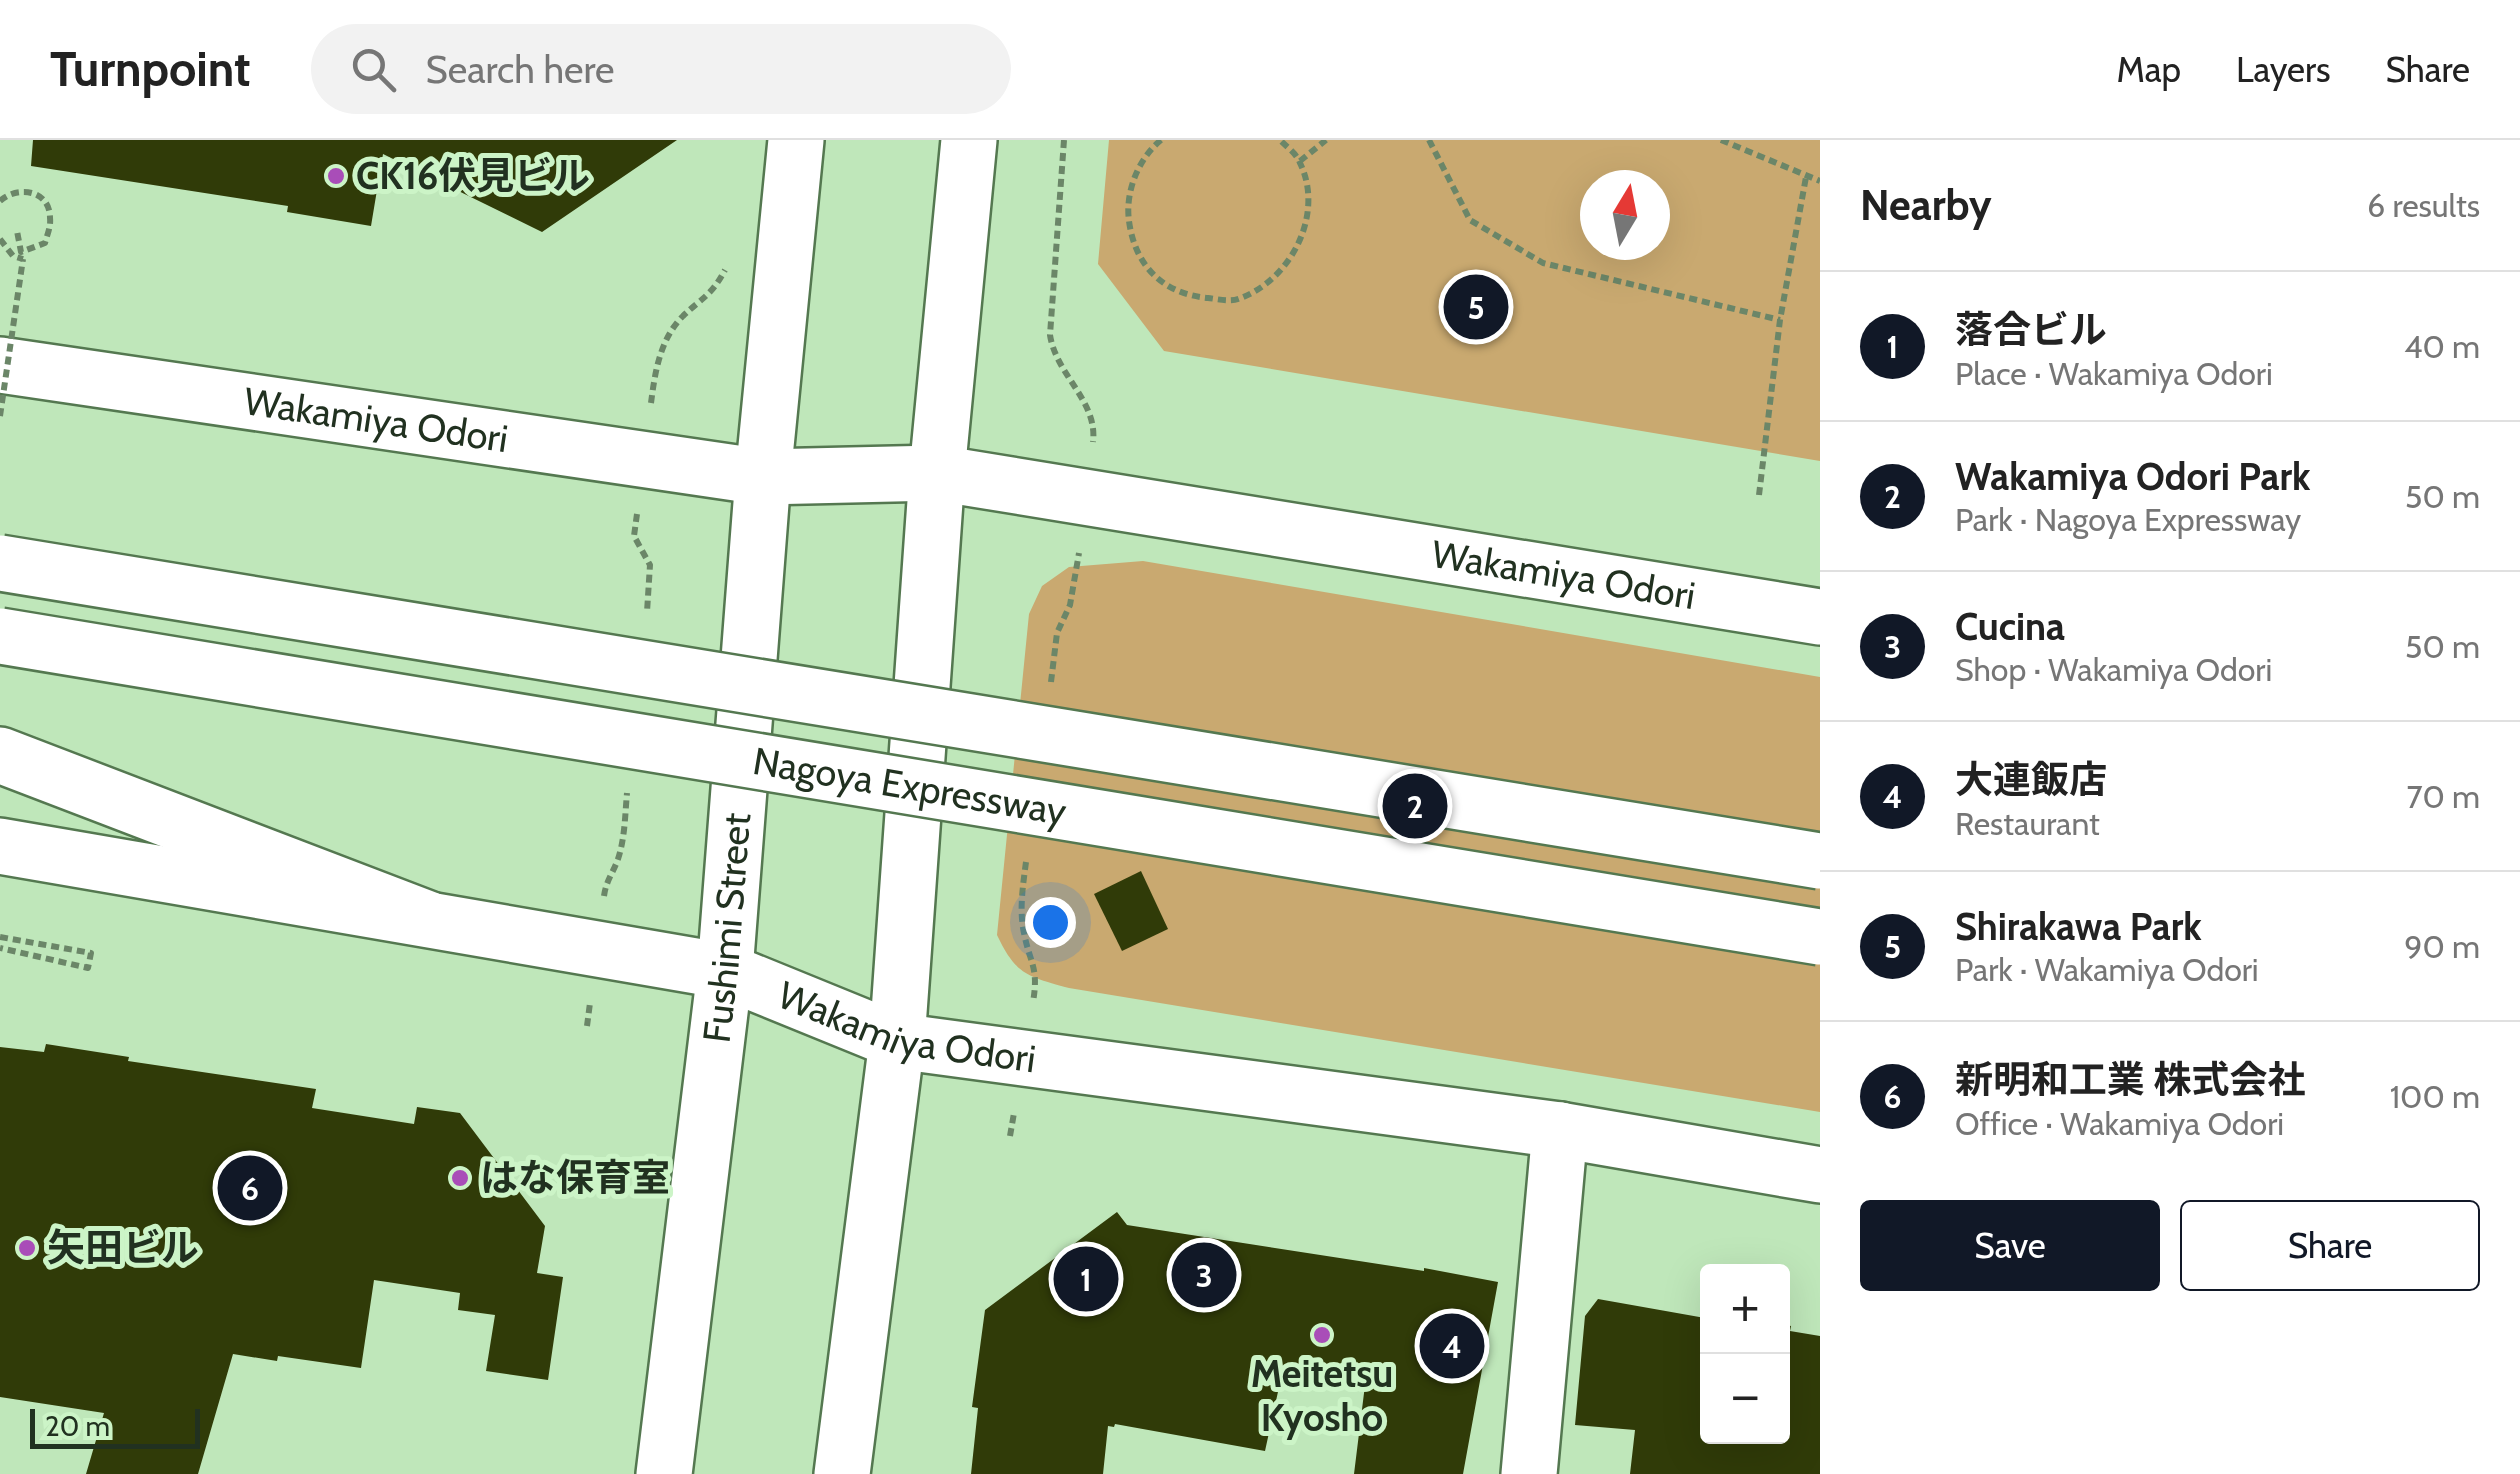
<!DOCTYPE html>
<meta charset="utf-8">
<style>
:root{--surface:#fff;--page:#f2f2f2;--text:#222;--muted:#767676;--line:#e0e0e0;--accent:#111827}
body{margin:0;font-family:Cabin,"Noto Sans JP",sans-serif;background:var(--page);color:var(--text)}
.controls{position:absolute;right:30px;bottom:30px;display:grid;overflow:hidden;border-radius:10px;box-shadow:0 10px 40px #0002}
.controls button{width:90px;height:90px;display:grid;place-items:center;padding:0;border:0;border-bottom:2px solid var(--line);background:var(--surface);color:var(--text);font:50px sans-serif}
.compass{position:absolute;left:1580px;top:30px;width:90px;height:90px;border-radius:50%;background:var(--surface);box-shadow:0 10px 40px #0002;rotate:10deg}
.scale{position:absolute;left:30px;bottom:25px;width:170px;box-sizing:border-box;padding-left:10px;border:5px solid #213120;border-top:0;font-size:28px;line-height:35px;white-space:nowrap;color:#213120;-webkit-text-stroke:8px #ccf4c7;paint-order:stroke}
.you{position:absolute;left:1050px;top:782px;width:35px;height:35px;margin:-25px;border:8px solid #fff;border-radius:50%;background:#1a73e8;box-shadow:0 0 0 15px #1a73e833}
.badge{display:grid;place-items:center;width:65px;height:65px;border-radius:50%;background:var(--accent);color:#fff;font-size:32px;font-weight:700}
.pin{position:absolute;translate:-50% -50%;border:5px solid #fff;box-shadow:0 2px 10px #0006}
.list{margin:0;padding:0;list-style:none}
h2{display:flex;justify-content:space-between;align-items:center;height:130px;margin:0;padding:0 40px;font-size:42px}
h2 small{font-size:32px;font-weight:400;color:var(--muted)}
.list li{display:grid;grid-template-columns:65px 1fr auto;gap:30px;align-items:center;box-sizing:border-box;height:150px;padding:0 40px;border-top:2px solid var(--line)}
.list b{display:block;font-size:38px;white-space:nowrap}
.list p{margin:0;font-size:32px;white-space:nowrap;color:var(--muted)}
.list em{font-size:32px;font-style:normal;color:var(--muted)}
.actions{display:flex;gap:20px;padding:30px 40px}
.actions a{flex:1;padding:22px 0;border:2px solid var(--accent);border-radius:10px;text-align:center;font-size:35px;color:var(--accent)}
.actions .main{background:var(--accent);color:#fff}
.icon{flex:none;width:55px;height:55px;fill:none;stroke:currentColor;stroke-width:2;stroke-linecap:round;stroke-linejoin:round}
.map{position:relative;flex:none;width:1820px;height:1334px;overflow:hidden}
header{display:flex;align-items:center;gap:60px;box-sizing:border-box;height:140px;padding:0 50px;background:var(--surface);border-bottom:2px solid var(--line)}
header strong{font-size:48px}
nav{display:flex;gap:55px;margin-inline-start:auto;font-size:35px}
.search{width:700px;height:90px;background:var(--page);display:flex;align-items:center;gap:25px;box-sizing:border-box;padding:0 35px;border-radius:55px;color:var(--muted);font-size:38px}
main{display:flex}
aside{flex:1;background:var(--surface)}
.map>svg:first-child{display:block}
.green{fill:#c9a970;fill-rule:evenodd}
.building{fill:#303b08}
.lines{fill:none;stroke-linecap:round;stroke-linejoin:round}
.minor-casing{stroke:#547850;stroke-width:60}
.highway-casing{stroke:#547850;stroke-width:60}
.path{stroke:#6b8668;stroke-width:6;stroke-dasharray:8 5;stroke-linecap:butt}
.minor{stroke:#fff;stroke-width:55}
.highway{stroke:#fff;stroke-width:55}
.highway-bridge-casing{stroke:#547850;stroke-width:60;stroke-linecap:butt}
.path-bridge{stroke:#6b8668;stroke-width:6;stroke-dasharray:8 5;stroke-linecap:butt}
.highway-bridge{stroke:#fff;stroke-width:55}
.poi-dot{fill:#a94db8;stroke:#ccf4c7;stroke-width:4}
.labels{text-anchor:middle;stroke-width:10;stroke-linejoin:round;paint-order:stroke}
.poi-label{font-size:38px;font-weight:bold;fill:#213120;stroke:#ccf4c7;text-anchor:start}
.street-label{font-size:38px;fill:#213120;stroke:#ccf4c7}
</style>
<header>
<strong>Turnpoint</strong>
<div class="search"><svg class="icon" aria-label="search" viewBox="0 0 24 24"><circle cx="10" cy="10" r="6"/><path d="M15 15l6 6"/></svg>Search here</div>
<nav><a>Map</a><a>Layers</a><a>Share</a></nav>
</header>
<main>
<div class="map">
<svg width="1820" height="1334" viewBox="0 0 1820 1334">
<rect width="100%" height="100%" fill="#bfe7ba"/>
<g class="green">
<path d="M1109,0h711v321l-656,-110 -66,-87zM1655,45v60h-60v-60z"/>
<path d="M1143,421l677,116v435l-751,-124c-42,-12 -53,-13 -72,-53l32,-321 13,-28 27,-19z"/>
</g>
<g class="building">
<polygon points="33,0 677,0 542,92 383,14 371,86 287,72 288,66 31,26"/>
<polygon points="1141,731 1168,789 1122,811 1094,754"/>
<polygon points="46,904 129,917 128,921 316,949 312,968 414,984 417,967 460,973 545,1086 537,1133 563,1137 548,1240 486,1231 495,1175 458,1170 460,1153 374,1140 361,1228 278,1216 277,1221 233,1214 198,1334 86,1334 104,1273 0,1257 0,907 44,912"/>
<polygon points="1117,1072 1127,1085 1424,1131 1424,1128 1498,1142 1463,1334 1354,1334 1365,1245 1283,1229 1265,1311 1115,1284 1114,1287 1108,1286 1103,1334 971,1334 978,1268 972,1267 985,1170"/>
<polygon points="1598,1159 1705,1178 1708,1170 1708,1296 1782,1296 1782,1184 1791,1186 1790,1191 1820,1196 1820,1334 1630,1334 1635,1290 1575,1285 1585,1176"/>
</g>
<g class="lines">
<g class="minor-casing">
<g id="minor">
<path id="s1" d="M0,225l763,112 174,-4 883,144"/>
<path id="s2" d="M0,706l725,125 172,70 663,89 260,45"/>
<polyline points="1529,1334 1560,990"/>
</g>
</g>
<g class="highway-casing">
<g id="highway">
<polyline points="0,615 428,779"/>
<path id="s3" d="M664,1334l61,-503 38,-494 33,-337"/>
<polyline points="842,1334 897,901 937,333 969,0"/>
</g>
</g>
<g class="path">
<path d="M1064,0l-14,195c6,40 48,66 43,107"/>
<path d="M1161,0c-23,19 -36,52 -32,81 6,45 34,73 79,77 9,1 22,4 30,1 53,-18 87,-85 62,-136 -3,-9 -13,-16 -20,-23"/>
<polyline points="1429,0 1470,80 1543,123 1780,180"/>
<polyline points="1721,0 1820,41"/>
<polyline points="1300,21 1326,0"/>
<path d="M0,61c18,-16 50,-11 50,17 1,9 -3,17 -5,25l-24,9 -4,-21"/>
<polyline points="0,99 13,116 23,119"/>
<path d="M651,263c4,-31 9,-64 32,-87 20,-19 28,-20 42,-46"/>
<polyline points="1759,355 1780,180 1806,37"/>
<polyline points="637,374 634,396 650,425 647,472"/>
<polyline points="1051,542 1057,493 1070,465 1079,413"/>
<path d="M1026,722c-3,23 -7,48 -2,71 6,31 15,34 9,69"/>
<path d="M604,756c2,-15 9,-23 14,-37 7,-21 7,-44 9,-66"/>
<polyline points="0,797 91,813 88,828 0,808"/>
<polyline points="587,886 590,863"/>
<polyline points="1010,996 1014,973"/>
</g>
<use href="#minor" class="minor"/>
<use href="#highway" class="highway"/>
<g class="highway-bridge-casing">
<g id="highway-bridge">
<polyline points="0,423 1820,721"/>
<path id="s4" d="M0,496l1820,301"/>
</g>
</g>
<polyline class="path-bridge" points="0,276 23,119"/>
<use href="#highway-bridge" class="highway-bridge"/>
</g>
<g class="poi-dot">
<circle cx="336" cy="36" r="10"/>
<circle cx="460" cy="1038" r="10"/>
<circle cx="27" cy="1108" r="10"/>
<circle cx="1322" cy="1195" r="10"/>
</g>
<g class="labels">
<g class="poi-label">
<text x="356" y="49">CK16伏見ビル</text>
<text x="480" y="1051">はな保育室</text>
<text x="47" y="1121">矢田ビル</text>
<text x="1322" y="1247" text-anchor="middle">Meitetsu<tspan x="1322" dy="44">Kyosho</tspan></text>
</g>
<g class="street-label">
<text dy="13" stroke="none"><textPath href="#s1" startOffset="380">Wakamiya Odori</textPath></text>
<text dy="13" stroke="none"><textPath href="#s1" startOffset="1580">Wakamiya Odori</textPath></text>
<text dy="13" stroke="none"><textPath href="#s4" startOffset="922">Nagoya Expressway</textPath></text>
<text dy="13" stroke="none"><textPath href="#s3" startOffset="550">Fushimi Street</textPath></text>
<text dy="13" stroke="none"><textPath href="#s2" startOffset="928">Wakamiya Odori</textPath></text>
</g>
</g>
</svg>
<div class="controls">
<button>+</button>
<button>−</button>
</div>
<svg class="compass" viewBox="-18 -18 36 36"><path d="M0-13l5 13h-10z" fill="#e53935"/><path d="M0 13l5-13h-10z" fill="#767676"/></svg>
<div class="scale">20 m</div>
<div class="you"></div>
<div class="pin badge" style="left:1086px;top:1139px">1</div>
<div class="pin badge" style="left:1415px;top:666px">2</div>
<div class="pin badge" style="left:1204px;top:1135px">3</div>
<div class="pin badge" style="left:1452px;top:1206px">4</div>
<div class="pin badge" style="left:1476px;top:167px">5</div>
<div class="pin badge" style="left:250px;top:1048px">6</div>
</div>
<aside>
<h2>Nearby<small>6 results</small></h2>
<ul class="list">
<li><span class="badge">1</span><div><b>落合ビル</b><p>Place · Wakamiya Odori</p></div><em>40 m</em></li>
<li><span class="badge">2</span><div><b>Wakamiya Odori Park</b><p>Park · Nagoya Expressway</p></div><em>50 m</em></li>
<li><span class="badge">3</span><div><b>Cucina</b><p>Shop · Wakamiya Odori</p></div><em>50 m</em></li>
<li><span class="badge">4</span><div><b>大連飯店</b><p>Restaurant</p></div><em>70 m</em></li>
<li><span class="badge">5</span><div><b>Shirakawa Park</b><p>Park · Wakamiya Odori</p></div><em>90 m</em></li>
<li><span class="badge">6</span><div><b>新明和工業 株式会社</b><p>Office · Wakamiya Odori</p></div><em>100 m</em></li>
</ul>
<div class="actions"><a class="main">Save</a><a>Share</a></div>
</aside>
</main>
